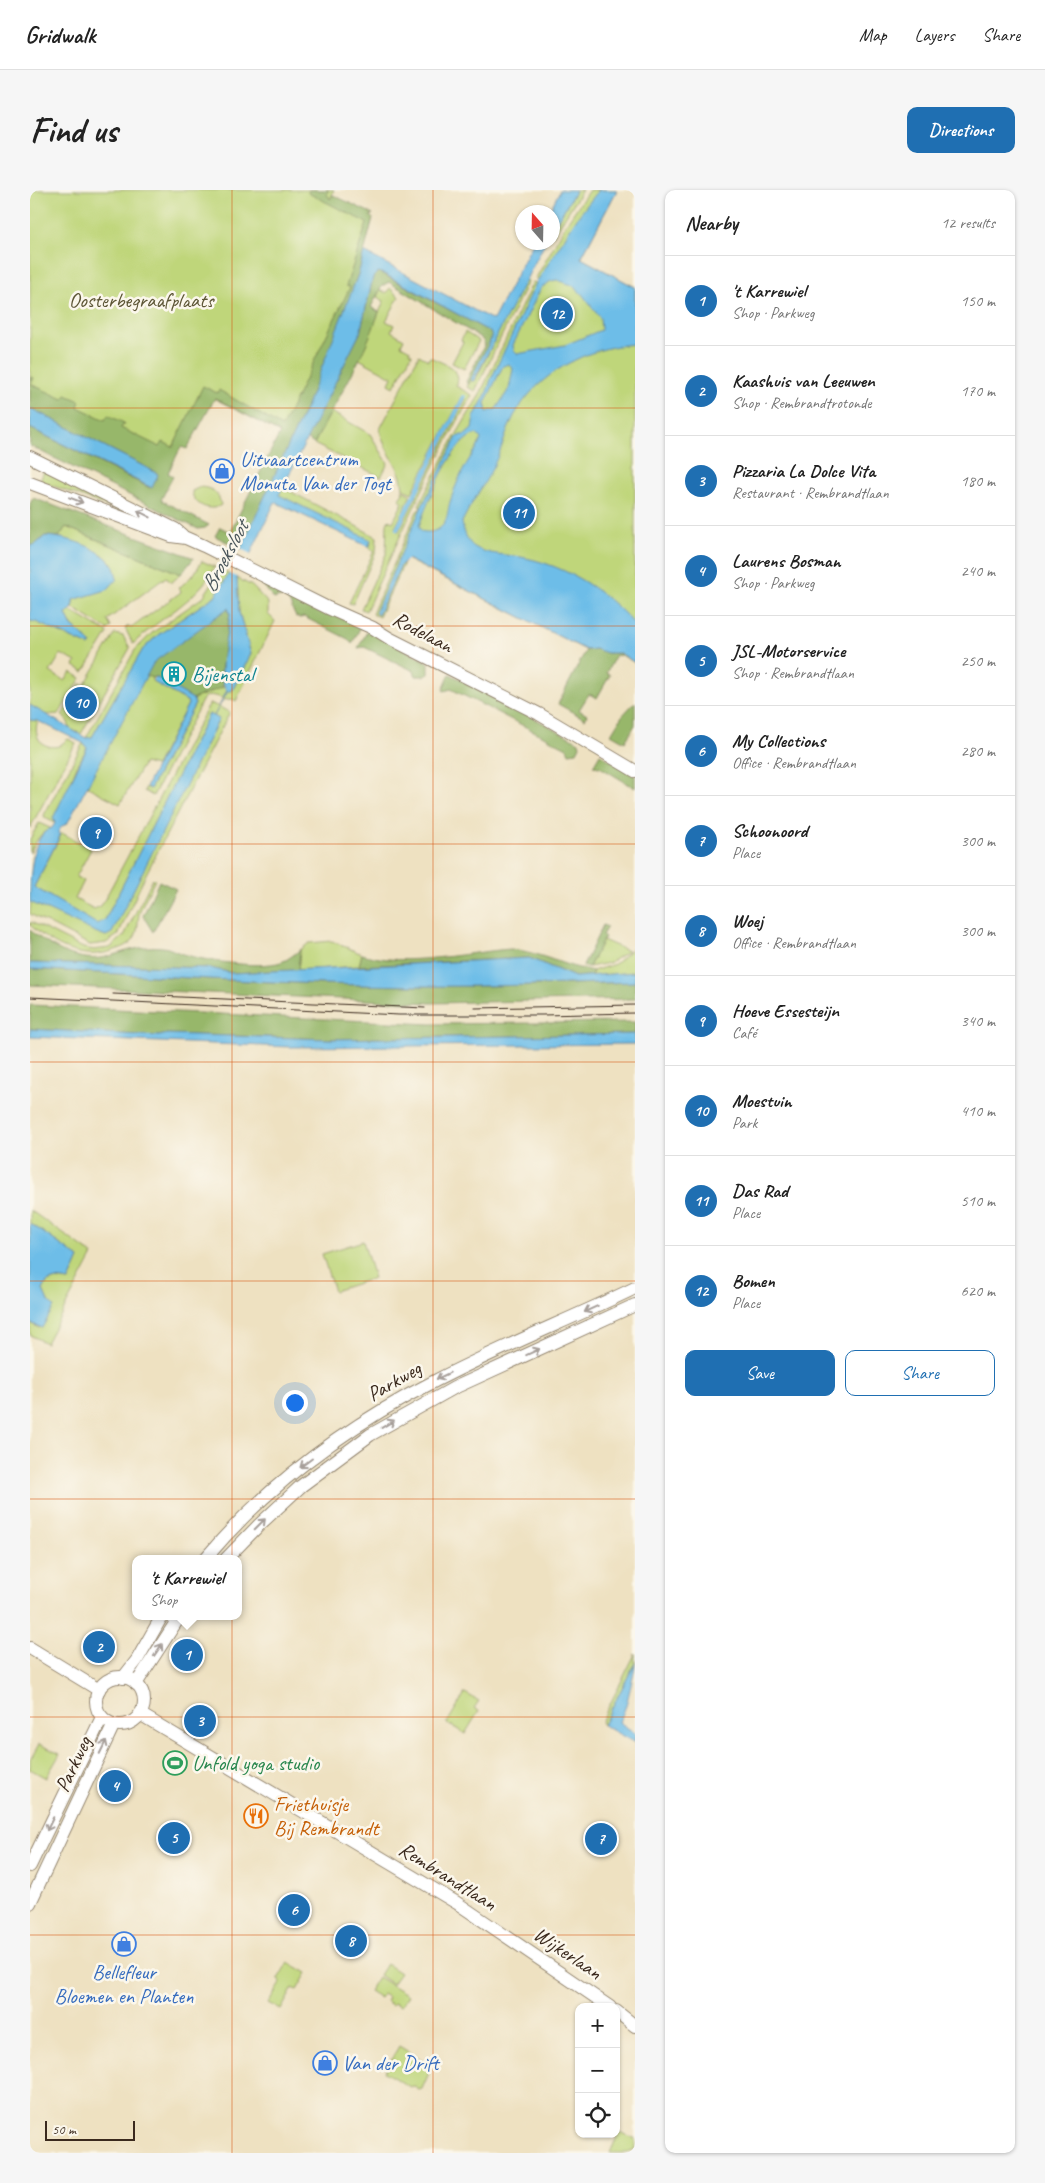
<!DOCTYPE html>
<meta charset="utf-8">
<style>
:root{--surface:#fff;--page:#f6f6f6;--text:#222;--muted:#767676;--line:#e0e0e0;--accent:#1f6fb2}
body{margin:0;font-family:Caveat,sans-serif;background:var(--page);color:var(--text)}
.controls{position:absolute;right:15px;bottom:15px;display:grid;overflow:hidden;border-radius:10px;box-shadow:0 1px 4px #0004}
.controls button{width:45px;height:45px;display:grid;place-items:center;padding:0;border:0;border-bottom:1px solid var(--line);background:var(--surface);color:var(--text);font:25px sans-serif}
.compass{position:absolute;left:485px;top:15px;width:45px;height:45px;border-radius:50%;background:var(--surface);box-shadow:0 1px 4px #0004;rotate:340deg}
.scale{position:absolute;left:15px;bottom:12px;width:90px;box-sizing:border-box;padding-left:5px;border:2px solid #3b2a1e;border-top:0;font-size:14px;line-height:18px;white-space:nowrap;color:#3b2a1e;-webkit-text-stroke:4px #fbf7ec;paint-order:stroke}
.you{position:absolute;left:264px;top:1212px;width:18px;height:18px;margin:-12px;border:4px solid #fff;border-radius:50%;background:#1a73e8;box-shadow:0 0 0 8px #1a73e833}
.badge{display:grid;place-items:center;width:32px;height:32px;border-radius:50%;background:var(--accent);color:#fff;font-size:16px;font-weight:700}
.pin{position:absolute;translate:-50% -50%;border:2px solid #fff;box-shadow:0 1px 5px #0006}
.popup{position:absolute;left:102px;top:1365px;width:110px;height:65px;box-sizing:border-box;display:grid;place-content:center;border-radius:10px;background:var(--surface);filter:drop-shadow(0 1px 4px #0005);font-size:16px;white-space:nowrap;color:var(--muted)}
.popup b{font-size:19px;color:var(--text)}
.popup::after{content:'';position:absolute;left:50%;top:100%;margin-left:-10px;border:10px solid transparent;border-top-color:var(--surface)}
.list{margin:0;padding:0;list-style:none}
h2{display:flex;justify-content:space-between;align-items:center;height:65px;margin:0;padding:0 20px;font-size:21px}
h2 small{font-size:16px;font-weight:400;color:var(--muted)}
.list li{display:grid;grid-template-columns:32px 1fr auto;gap:15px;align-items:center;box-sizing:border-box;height:90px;padding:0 20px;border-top:1px solid var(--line)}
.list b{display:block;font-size:19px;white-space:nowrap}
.list p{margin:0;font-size:16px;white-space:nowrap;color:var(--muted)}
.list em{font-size:16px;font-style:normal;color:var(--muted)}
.actions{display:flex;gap:10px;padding:15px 20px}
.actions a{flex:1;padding:11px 0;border:1px solid var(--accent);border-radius:10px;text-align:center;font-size:18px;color:var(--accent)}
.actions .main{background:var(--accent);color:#fff}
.icon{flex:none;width:28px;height:28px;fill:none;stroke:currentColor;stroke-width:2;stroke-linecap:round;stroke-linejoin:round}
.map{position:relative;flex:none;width:605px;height:1963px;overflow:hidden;border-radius:10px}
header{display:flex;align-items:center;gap:30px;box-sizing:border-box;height:70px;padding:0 25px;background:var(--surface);border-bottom:1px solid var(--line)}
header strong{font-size:24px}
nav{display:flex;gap:28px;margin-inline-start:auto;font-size:18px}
.intro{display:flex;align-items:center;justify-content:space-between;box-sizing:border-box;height:120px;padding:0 30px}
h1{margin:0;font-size:35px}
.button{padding:12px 22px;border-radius:10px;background:var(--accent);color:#fff;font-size:18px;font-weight:700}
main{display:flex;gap:30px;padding:0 30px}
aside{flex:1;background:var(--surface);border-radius:10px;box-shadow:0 1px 4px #0004}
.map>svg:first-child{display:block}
.green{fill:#bfd67a;stroke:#7d804c}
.forest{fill:#97b76a;stroke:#697044}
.water{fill:#6dbde8;stroke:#547483;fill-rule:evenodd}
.pier{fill:#eee1c1}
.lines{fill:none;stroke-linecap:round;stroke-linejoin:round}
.stream{stroke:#6dbde8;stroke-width:4}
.tertiary-casing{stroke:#948670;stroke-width:14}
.tertiary{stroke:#fff;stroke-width:12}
.tram{stroke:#3b2a1e;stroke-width:1}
.oneway{stroke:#a79f9a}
.grid{fill:none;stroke:#d7540e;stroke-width:1;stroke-opacity:0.55}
.labels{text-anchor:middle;stroke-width:5;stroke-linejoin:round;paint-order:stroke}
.park-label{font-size:21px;fill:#5c5535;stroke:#fbf7ec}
.shop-label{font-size:21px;fill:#366cbe;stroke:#fbf7ec;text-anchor:start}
.street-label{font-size:21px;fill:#3b2a1e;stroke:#fbf7ec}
.culture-label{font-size:21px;fill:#0d838f;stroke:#fbf7ec;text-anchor:start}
.leisure-label{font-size:21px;fill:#27864d;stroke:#fbf7ec;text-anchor:start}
.food-label{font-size:21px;fill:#c56008;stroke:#fbf7ec;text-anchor:start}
.water-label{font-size:22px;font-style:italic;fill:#4a565b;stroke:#fbf7ec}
</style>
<header>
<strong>Gridwalk</strong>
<nav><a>Map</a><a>Layers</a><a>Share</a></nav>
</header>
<div class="intro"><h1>Find us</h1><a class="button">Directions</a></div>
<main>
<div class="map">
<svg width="605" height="1963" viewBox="0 0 605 1963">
<rect width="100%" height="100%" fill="#fbf7ec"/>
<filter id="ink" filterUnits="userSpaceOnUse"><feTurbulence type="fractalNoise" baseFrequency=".02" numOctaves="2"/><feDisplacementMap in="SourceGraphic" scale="10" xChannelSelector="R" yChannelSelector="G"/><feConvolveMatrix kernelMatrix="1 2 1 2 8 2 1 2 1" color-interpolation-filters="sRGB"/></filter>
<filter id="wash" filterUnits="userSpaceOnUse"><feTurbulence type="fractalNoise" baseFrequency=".0096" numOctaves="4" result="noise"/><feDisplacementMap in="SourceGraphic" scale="20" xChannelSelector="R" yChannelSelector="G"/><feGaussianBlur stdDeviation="1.12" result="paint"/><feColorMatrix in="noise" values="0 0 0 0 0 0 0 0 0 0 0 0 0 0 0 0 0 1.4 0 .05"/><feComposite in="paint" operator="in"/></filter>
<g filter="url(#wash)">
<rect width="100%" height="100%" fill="#eee1c1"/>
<g class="green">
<polygon points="0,0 304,0 300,10 339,32 332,61 329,99 264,250 172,202 116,311 0,254"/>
<polygon points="546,0 552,0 523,46 523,38"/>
<path d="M559,0h28l-36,68 54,29v376c-15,-10 -30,-15 -49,-13l-186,-94 -24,57 2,2 23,-50 3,-2 -25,54 -7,-3 45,-103 4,-3 -2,-3 33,-63 27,-46 54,-114 3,1 2,-4 -2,-1 30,-54z"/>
<polygon points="495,87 498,91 445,201 437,197 441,189 445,191"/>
<polygon points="360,98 369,107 356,131 364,135 361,141 374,149 371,155 380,160 379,162 382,164 364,197 359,194 362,187 329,169 354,111 347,107 350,100 356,103"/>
<polygon points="435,142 449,151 434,179 422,173 433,152 431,150"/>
<path d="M389,165l9,5 2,-3c14,7 34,12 26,29l16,9c-39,70 -73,142 -106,216l-5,-2 25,-55 1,-31 2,-3 4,2 10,-20 -4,-3 4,-6 -1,-3 9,5 -16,33 2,3h2l67,-132 -1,-2h-3l-50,96 -9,-4c-1,-25 -20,-36 -23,-60z"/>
<polygon points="301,222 340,244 358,273 351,287 284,254"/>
<polygon points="14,281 143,341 10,291"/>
<path d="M170,297c12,1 19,5 21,18 -11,8 -29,-1 -29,-14z"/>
<polygon points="252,297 347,347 346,362 323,414 319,413 344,361 339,357 341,354 248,305"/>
<polygon points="36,337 151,384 141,393 136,387 77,430 81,437 78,440 43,418 43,410 50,407 83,374 72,364 29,347"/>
<path d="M172,371l13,6c-19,35 -55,50 -82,77l-8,-16 4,-2 2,2 50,-36 -2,-4 15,-14z"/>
<polygon points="191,380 199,384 185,406 128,445 113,459 62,547 56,548 105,460 122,443 173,407"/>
<path d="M207,388l15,8 16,17v11l7,7 -39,80 -4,-2 -6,1c-8,-3 -15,-8 -23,-1l-50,97 -9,-5 2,-4 4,2 42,-79 3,-6 -2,-5 30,-12 9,4 19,-37 -12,-42z"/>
<path d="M41,421l37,22 -24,39 -10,-6 2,-4 -15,-8 -11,18 15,9 6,-9 10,6 -22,36 -14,1 -15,-10v-84l6,1 53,24 2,-3c-10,-9 -21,-16 -25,-29z"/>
<polygon points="85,444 93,446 100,458 51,544 40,539 38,532 32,525 50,494 54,496"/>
<polygon points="116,485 122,488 122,491 157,511 158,514 126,576 114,573 90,614 56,596"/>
<polygon points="180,513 200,522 115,686 88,745 76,753 60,755 0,724 1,712 76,746 189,529 179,524 75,730 66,734 4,697 32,643 61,659 46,687 54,691 45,709 64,719 71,716"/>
<path d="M0,530l8,1c-6,16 5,29 21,25l9,-7 8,4 -46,85z"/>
<polygon points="53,553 57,558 47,576 25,633 15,628 14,625"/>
<path d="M9,633l13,6c-12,2 -17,14 -22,24v-14z"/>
<path d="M123,688l2,2c-5,10 -11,21 -15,31 -3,9 -1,20 -6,27 -4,7 -12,10 -19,12 -33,12 -61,-3 -85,-25l1,-3 52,26 11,2 16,-2 14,-12z"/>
<polygon points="573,750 598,761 579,773 559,777"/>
<polygon points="302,751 332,764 329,776 268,780 270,760 279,753"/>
<polygon points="605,756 605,782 561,786 563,781 585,774"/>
<polygon points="0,1020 63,1065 16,1153 0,1145 0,1133 9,1138 18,1111 13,1100 17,1092 26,1089 39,1091 49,1068 0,1033"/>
<polygon points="333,1051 344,1088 304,1101 292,1064"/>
<polygon points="605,1464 605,1473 573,1535 571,1532"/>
<polygon points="435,1503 449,1511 444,1518 449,1521 435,1544 417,1533"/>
<polygon points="9,1554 30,1564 16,1588 0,1579 0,1570"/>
<polygon points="258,1772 277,1783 267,1800 263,1798 251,1820 238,1813 251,1792 248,1789"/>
<polygon points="356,1774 370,1783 362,1794 349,1785"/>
<polygon points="348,1787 378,1805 371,1816 364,1813 362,1815 356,1811 358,1807 353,1804 350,1808 339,1801"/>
<polygon points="369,1856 402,1876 392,1899 389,1900 383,1896 380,1897 354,1882"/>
<polygon points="589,1942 605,1948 605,1960 597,1963 580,1963"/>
</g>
<g class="forest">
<polygon points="279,0 298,0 297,4 300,9 303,5 343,24 340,26 343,28 329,82 298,165 277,215 211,359 185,346 190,337 200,342 250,243 185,208 157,259 151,257 138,283 143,286 131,310 179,335 175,338 168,339 0,256 0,238 120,298 127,283 0,218 0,187 4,188 1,194 33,209 36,205 50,211 48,217 75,230 78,225 94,233 91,238 130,257 133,252 143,257 173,196 187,203 189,200 252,237 320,97 316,96 337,33 278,3"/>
<path d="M347,81l113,61 2,5 -23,47 -3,-2 19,-38 -4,-6 -92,-56 -7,4 -11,21 8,5c-15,46 -43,89 -65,132l-8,-5 54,-106 13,-56z"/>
<polygon points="3,308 164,368 151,384 36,337 29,347 15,346 6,354 0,356 0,314"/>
<path d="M224,387l107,49 -9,18 -4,-5 -44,-22 -4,1 -4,-1c-6,-10 -6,-25 -22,-18l-11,-14z"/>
<polygon points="198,418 200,424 191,481 193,497 163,509 126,487 122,488 116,485 124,472 131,465"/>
<polygon points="338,440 399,473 399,484 395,486 386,486 384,481 334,457 328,458"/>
<polygon points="565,459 578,463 590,463 589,466 586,465 576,483 580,485 567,508 559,504 549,520 557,525 555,529 528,514 556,460"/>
<polygon points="420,484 549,552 550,556 547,562 539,563 537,558 421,499 414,501 413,500"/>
<polygon points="605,512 605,535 595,552 581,544 592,526"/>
<polygon points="570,564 605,586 605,598 570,577 563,576"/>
<polygon points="129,691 146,699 123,742 113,726"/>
<polygon points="573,735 577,737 572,745 575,747 573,750 559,777 553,776"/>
<path d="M0,740c21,18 50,35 80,26 16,-5 34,-11 52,-9 7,0 14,5 21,7 22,7 76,15 98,8 7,-2 13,-8 19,-12l-2,20 -66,3 -22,-5 -180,-5z"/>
<path d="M481,759c29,3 54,18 82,22l-2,5 -16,1 -46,-19 -170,8 3,-12c43,14 105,-2 149,-5z"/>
<path d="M0,779c130,7 259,16 389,17 72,1 144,-2 216,-4v17l-204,4 -401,-18z"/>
<polygon points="0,815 401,834 605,832 605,844 300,849 137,844 129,846 0,839"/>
</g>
<g class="water">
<polygon points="530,0 546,0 523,38 522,22 519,22"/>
<path d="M569,0h18l-36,68 54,29v57c-48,3 -97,29 -121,72 -8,15 -12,33 -20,49 -9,20 -23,37 -32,57 1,7 5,19 11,24 14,10 37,8 53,12 42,9 81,34 109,67v38l-15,-10h-13l-12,-4 -9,1 -179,-91 -6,6 -23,50 -3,-2 46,-105 36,-71 4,-2h4l7,-6 2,-12 12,-23 5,-15 45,-96 41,-65zM527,90l15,5 10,9 18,24 1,12 -36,15 -48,9 -3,-3 -1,-6 28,-57 10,-7zM479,174l4,5 -4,20 -13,20 -9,3 -2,-9 18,-37zM447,244l4,5c-3,10 -9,15 -14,24 -6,11 -12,23 -16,36 -4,10 -2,22 -11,29 -5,4 -13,5 -19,3l-2,-5c8,-22 34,-89 58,-92z"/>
<path d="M503,53h12l-72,139 -2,-3 21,-42 -2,-5 -104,-57 -8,-3 -5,5 -13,56 -81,162 92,45 -2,7 -94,-45 -24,51 -14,25 2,34 12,42 -19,37h-4l-14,25 5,3 -107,214 -6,3 -11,-4 -65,-30c0,-21 0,-68 22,-74l3,-5 -2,-5 34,-70 -4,-5 -45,-22 -8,-1v-15l56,33 6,-1 51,-88 15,-14 57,-39 14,-22 78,-169 52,-133 5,-20 129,68zM198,418l2,6c-2,17 -15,65 -3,76l-13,26 -5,-2 -104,206 -8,4 -63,-37 26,-51 -2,-4 4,-6 5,-2 87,-162z"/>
<polygon points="0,218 127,283 128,285 122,298 0,238"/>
<path d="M15,346c21,1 53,10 67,28 3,4 4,10 5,15l-10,11 -34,10v8l-7,6 5,11 20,18 -2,3 -53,-24 -6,-1v-75l6,-2z"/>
<polygon points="126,487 163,509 165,514 120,599 116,597 158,514 157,511 125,493 123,490"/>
<path d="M499,768l46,19 60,-5v10c-72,2 -144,5 -216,4 -130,-1 -259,-10 -389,-17v-6l180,5 22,5z"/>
<polygon points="0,839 129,846 137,844 300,849 605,844 605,854 261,857 0,847"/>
<polygon points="0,1033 49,1068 39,1091 26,1089 17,1092 13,1100 18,1111 24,1117 12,1138 0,1133"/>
<path d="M605,1473c0,7 -8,41 -11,48 -1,4 -4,7 -5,11l16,11v10l-32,-18z"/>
</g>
<polygon class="pier" points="209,358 223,365 210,388 197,383"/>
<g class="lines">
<polyline class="stream" points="367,339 434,207"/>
</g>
</g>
<g filter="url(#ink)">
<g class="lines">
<g class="tertiary-casing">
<g id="tertiary">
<polyline points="0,267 145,339 152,345"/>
<polyline points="0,293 141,346 156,348 174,356 298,418 343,438 359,448 509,524 605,581"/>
<path d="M175,1369c63,-75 144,-134 230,-178 65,-34 134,-61 200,-93"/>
<polyline points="196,1369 229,1335 271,1296 340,1245 424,1198 605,1115"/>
<polyline points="0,1458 69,1500"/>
<circle cx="90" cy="1511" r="24"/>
<polyline points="93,1488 107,1470 132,1426"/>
<polyline points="106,1494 150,1426"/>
<polyline points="110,1524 427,1713 580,1817"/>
<polyline points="0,1676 72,1527"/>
<polyline points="0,1713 84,1534"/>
<polyline points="586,1821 605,1836"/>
</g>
</g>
<use href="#tertiary" class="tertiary"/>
<g class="tram">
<polyline points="83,804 395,818"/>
<polyline points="0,807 369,825 512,825 605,823"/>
<polyline points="445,818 605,815"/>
</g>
</g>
<defs><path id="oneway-shaft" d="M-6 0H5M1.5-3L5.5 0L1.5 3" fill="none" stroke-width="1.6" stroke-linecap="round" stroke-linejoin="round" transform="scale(1.25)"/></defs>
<g class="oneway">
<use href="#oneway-shaft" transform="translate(46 310) rotate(21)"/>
<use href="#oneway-shaft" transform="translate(114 324) rotate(-153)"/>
<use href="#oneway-shaft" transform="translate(561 1119) rotate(155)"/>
<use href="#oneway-shaft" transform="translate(503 1162) rotate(-25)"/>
<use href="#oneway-shaft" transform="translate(413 1186) rotate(154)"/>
<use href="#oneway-shaft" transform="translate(358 1234) rotate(-31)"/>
<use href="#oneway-shaft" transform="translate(276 1273) rotate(143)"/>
<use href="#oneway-shaft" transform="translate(230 1334) rotate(-45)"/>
<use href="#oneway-shaft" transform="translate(128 1460) rotate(-56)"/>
<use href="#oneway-shaft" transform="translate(73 1557) rotate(-64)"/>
<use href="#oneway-shaft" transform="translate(20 1634) rotate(116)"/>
</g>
</g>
<path class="grid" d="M202,0v1963M403,0v1963M0,218h605M0,436h605M0,654h605M0,872h605M0,1091h605M0,1309h605M0,1527h605M0,1745h605"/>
<defs>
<g id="shop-ring" transform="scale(1.25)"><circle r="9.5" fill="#fbf7ec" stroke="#3f7fe0" stroke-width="1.5"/><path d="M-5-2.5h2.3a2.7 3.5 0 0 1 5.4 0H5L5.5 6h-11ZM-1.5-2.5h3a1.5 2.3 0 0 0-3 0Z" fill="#3f7fe0"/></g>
<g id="building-ring" transform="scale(1.25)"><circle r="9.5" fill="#fbf7ec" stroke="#0f9aa8" stroke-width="1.5"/><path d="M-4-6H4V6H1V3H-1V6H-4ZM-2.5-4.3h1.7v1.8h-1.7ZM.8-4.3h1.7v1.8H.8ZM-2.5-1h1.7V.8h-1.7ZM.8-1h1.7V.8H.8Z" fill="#0f9aa8"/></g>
<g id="stadium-ring" transform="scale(1.25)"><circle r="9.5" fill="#fbf7ec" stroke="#2e9e5b" stroke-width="1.5"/><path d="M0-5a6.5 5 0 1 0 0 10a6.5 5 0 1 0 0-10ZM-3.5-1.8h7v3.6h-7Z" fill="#2e9e5b"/></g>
<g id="restaurant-ring" transform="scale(1.25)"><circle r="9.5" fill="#fbf7ec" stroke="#e8710a" stroke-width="1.5"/><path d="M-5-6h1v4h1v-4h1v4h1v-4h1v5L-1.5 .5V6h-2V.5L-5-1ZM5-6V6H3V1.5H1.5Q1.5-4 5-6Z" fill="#e8710a"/></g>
</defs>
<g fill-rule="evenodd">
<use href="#shop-ring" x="192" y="281"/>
<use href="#building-ring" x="144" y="484"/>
<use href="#stadium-ring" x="145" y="1573"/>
<use href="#restaurant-ring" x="226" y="1626"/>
<use href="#shop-ring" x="94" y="1754"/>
<use href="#shop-ring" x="295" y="1873"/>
</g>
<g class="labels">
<g class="park-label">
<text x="111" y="117">Oosterbegraafplaats</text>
</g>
<g class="shop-label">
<text x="210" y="276">Uitvaartcentrum<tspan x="210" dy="24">Monuta Van der Togt</tspan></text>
<text x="94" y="1789" text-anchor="middle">Bellefleur<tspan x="94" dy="24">Bloemen en Planten</tspan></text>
<text x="312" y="1880">Van der Drift</text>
</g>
<g class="street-label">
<text transform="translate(393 442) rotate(28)" y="7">Rodelaan</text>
<text transform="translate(364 1191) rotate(-30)" y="7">Parkweg</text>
<text transform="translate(43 1574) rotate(-65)" y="7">Parkweg</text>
<text transform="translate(418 1686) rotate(32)" y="7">Rembrandtlaan</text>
<text transform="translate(538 1763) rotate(34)" y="7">Wijkerlaan</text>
</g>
<g class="culture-label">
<text x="162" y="491">Bijenstal</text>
</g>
<g class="leisure-label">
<text x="162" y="1580">Unfold yoga studio</text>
</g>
<g class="food-label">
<text x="244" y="1621">Friethuisje<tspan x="244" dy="24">Bij Rembrandt</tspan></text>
</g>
<g class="water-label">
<text transform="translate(194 366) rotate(-62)" y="8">Broeksloot</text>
</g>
</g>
</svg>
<div class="controls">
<button>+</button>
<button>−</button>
<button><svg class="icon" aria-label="locate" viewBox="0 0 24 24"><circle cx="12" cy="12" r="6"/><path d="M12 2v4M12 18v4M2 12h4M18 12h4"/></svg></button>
</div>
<svg class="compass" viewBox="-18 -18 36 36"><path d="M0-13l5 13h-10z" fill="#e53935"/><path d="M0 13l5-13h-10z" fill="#767676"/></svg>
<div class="scale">50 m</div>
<div class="you"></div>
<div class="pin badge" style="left:157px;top:1465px">1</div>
<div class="popup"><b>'t Karrewiel</b>Shop</div>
<div class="pin badge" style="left:69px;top:1457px">2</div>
<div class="pin badge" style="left:170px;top:1531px">3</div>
<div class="pin badge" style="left:85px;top:1596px">4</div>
<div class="pin badge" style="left:144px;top:1648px">5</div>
<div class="pin badge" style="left:264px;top:1720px">6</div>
<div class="pin badge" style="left:571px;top:1649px">7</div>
<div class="pin badge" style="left:321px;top:1751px">8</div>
<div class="pin badge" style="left:66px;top:643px">9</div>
<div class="pin badge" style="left:51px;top:513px">10</div>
<div class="pin badge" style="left:489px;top:323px">11</div>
<div class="pin badge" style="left:527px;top:124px">12</div>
</div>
<aside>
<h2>Nearby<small>12 results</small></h2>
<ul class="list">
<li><span class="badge">1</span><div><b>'t Karrewiel</b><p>Shop · Parkweg</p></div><em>150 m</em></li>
<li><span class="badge">2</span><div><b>Kaashuis van Leeuwen</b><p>Shop · Rembrandtrotonde</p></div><em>170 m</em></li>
<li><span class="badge">3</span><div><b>Pizzaria La Dolce Vita</b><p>Restaurant · Rembrandtlaan</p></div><em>180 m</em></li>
<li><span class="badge">4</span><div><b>Laurens Bosman</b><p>Shop · Parkweg</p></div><em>240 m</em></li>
<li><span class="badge">5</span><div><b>JSL-Motorservice</b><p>Shop · Rembrandtlaan</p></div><em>250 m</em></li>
<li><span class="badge">6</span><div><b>My Collections</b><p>Office · Rembrandtlaan</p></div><em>280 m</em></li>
<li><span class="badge">7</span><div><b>Schoonoord</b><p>Place</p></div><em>300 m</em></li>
<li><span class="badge">8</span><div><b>Woej</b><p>Office · Rembrandtlaan</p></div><em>300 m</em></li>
<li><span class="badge">9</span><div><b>Hoeve Essesteijn</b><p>Café</p></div><em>340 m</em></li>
<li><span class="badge">10</span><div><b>Moestuin</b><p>Park</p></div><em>410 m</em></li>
<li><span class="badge">11</span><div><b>Das Rad</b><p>Place</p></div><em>510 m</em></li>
<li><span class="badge">12</span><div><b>Bomen</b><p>Place</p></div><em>620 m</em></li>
</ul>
<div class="actions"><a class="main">Save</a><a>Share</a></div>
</aside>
</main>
